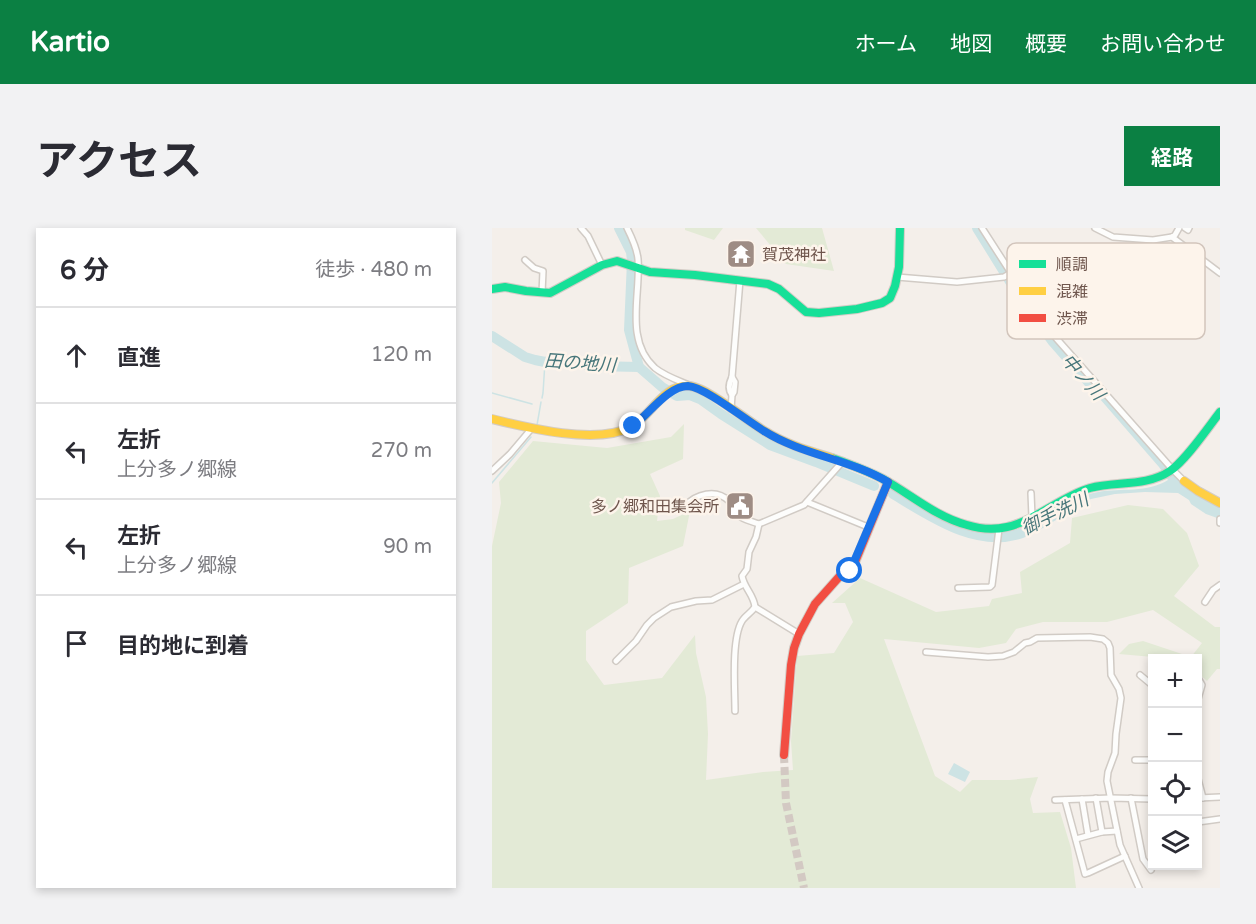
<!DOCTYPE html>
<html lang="ja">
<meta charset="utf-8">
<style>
:root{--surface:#fff;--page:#f2f2f3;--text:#2b2b33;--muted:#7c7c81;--line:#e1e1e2;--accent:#0b8043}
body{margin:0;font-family:"Varela Round","Noto Sans JP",sans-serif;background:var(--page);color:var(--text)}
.controls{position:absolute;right:18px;bottom:18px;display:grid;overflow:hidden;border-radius:0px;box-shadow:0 3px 9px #0003}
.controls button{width:54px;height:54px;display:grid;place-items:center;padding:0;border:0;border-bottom:2px solid var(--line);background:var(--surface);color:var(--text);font:30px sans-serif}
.stop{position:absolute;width:18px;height:18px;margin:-14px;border:4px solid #1a73e8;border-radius:50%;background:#fff}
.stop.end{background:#1a73e8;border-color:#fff;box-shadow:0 2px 6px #0008}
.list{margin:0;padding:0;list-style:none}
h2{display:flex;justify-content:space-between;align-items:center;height:78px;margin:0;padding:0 24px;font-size:26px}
h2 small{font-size:20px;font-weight:400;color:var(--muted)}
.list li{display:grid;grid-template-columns:39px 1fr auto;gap:18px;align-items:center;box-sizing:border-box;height:96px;padding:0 24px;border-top:2px solid var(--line)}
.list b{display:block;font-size:22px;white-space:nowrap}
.list p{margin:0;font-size:20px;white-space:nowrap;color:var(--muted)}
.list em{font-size:20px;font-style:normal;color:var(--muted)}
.icon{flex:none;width:33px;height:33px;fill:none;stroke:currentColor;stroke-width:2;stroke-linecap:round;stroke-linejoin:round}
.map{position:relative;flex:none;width:728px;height:660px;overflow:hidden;border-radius:0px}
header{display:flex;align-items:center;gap:36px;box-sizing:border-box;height:84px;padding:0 30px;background:var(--accent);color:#fff}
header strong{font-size:28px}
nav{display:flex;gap:33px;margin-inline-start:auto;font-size:21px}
.intro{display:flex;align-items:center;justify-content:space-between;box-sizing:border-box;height:144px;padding:0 36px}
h1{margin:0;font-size:42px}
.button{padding:15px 27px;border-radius:0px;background:var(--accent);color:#fff;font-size:21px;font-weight:700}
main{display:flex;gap:36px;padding:0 36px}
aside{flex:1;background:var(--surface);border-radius:0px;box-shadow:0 3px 9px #0003}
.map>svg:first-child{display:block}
.green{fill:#e3ead6}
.water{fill:#cde3e4}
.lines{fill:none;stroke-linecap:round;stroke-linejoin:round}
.stream{stroke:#cde3e4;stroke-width:1.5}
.river{stroke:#cde3e4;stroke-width:10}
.secondary-tunnel{stroke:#d3c9c3;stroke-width:8;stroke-dasharray:8 4;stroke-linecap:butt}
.street-casing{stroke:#d1cbc5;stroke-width:8}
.fast-casing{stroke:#d3ccc6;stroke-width:10}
.slow-casing{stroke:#d3ccc6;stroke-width:10}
.jam-casing{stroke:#d3ccc6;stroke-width:10}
.street{stroke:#fdfdfc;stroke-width:5}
.fast{stroke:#16e098;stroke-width:8}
.slow{stroke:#ffcf43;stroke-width:8}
.jam{stroke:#f24e42;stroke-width:8}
.route{stroke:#1a73e8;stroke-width:8}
.labels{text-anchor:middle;stroke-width:5;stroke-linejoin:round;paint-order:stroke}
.poi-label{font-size:16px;fill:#6f564d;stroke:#fdf4eb;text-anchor:start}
.water-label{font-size:18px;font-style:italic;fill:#47767a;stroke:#fdf4eb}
.key{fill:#fdf4eb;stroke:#d2c5bc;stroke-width:1.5}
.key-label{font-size:16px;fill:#6f564d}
</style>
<header>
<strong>Kartio</strong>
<nav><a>ホーム</a><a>地図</a><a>概要</a><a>お問い合わせ</a></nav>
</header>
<div class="intro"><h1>アクセス</h1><a class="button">経路</a></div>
<main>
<aside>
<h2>6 分<small>徒歩 · 480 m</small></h2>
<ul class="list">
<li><svg class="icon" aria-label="ahead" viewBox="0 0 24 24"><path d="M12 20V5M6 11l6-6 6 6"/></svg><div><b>直進</b></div><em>120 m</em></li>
<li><svg class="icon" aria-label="left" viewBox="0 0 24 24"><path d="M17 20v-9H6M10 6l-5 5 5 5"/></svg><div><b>左折</b><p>上分多ノ郷線</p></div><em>270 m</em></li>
<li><svg class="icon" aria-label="left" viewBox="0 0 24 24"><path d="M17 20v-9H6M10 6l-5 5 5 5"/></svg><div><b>左折</b><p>上分多ノ郷線</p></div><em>90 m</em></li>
<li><svg class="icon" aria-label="arrive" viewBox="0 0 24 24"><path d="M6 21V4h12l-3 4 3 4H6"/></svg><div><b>目的地に到着</b></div></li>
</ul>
</aside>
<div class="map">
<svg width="728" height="660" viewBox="0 0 728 660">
<rect width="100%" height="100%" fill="#f4efea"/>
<g class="green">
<polygon points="193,0 231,0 222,12 193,2"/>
<polygon points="264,0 330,0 342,43 294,36"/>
<polygon points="192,196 191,231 158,246 168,268 165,293 181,291 198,283 191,318 137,340 136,375 94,403 94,432 112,457 170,450 203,407 204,425 214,469 216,506 214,552 271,544 301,542 299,513 305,428 342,425 361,394 353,375 340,375 368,350 444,384 497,378 500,371 530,365 528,344 578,315 580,290 636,277 671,281 695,305 707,338 682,368 723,399 728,399 728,441 725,441 715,453 706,445 706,430 669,430 661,429 627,426 637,416 651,413 699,429 710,415 661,382 615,394 551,394 524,401 514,415 487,420 392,411 443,548 468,564 480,552 518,552 546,549 538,571 541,585 568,584 579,620 584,660 0,660 0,318 9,275 7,254 41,213 115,220 179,209"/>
</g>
<g class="water">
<path d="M592,145l92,105 16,14 28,16v11l-14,-5 -15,-10 -2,-4 -11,-7 -33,-1 -30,2 -24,5 -20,9 -18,11 -3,-5c15,-9 30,-19 48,-22 23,-4 50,1 70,-12l-9,-13 -79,-91z"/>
<polygon points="462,535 478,544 473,554 456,546"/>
</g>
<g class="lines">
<g class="stream">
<polyline points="0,165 40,176"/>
<polyline points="50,170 51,165 53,134"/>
<polyline points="45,197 49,174"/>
<polyline points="0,255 39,209"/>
</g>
<g class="river">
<polyline points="127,0 139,24 140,33 137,102 147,139 170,159 185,168 198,167 208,171 229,186 278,217 324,234 382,258"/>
<polyline points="485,0 527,68 561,114 598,156"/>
<polyline points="0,108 33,129 43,132 53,134 64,132 76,133 102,138 147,139"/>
<path d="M401,266c37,22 83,55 129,39 14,-5 28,-16 41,-23"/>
</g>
<polyline class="secondary-tunnel" points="292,527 294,575 312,660"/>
<g class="street-casing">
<g id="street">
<polyline points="89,0 96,8 110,37"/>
<path d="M135,0c5,10 10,21 11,31 3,35 -14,81 17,109 10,8 22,12 34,17"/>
<polyline points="490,0 519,45 564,110 681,242 692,253"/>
<polyline points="603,0 621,9 661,12 680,9 683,7 687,0"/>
<polyline points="693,0 696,2 697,0"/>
<polyline points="680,9 728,45"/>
<polyline points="33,32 42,40 51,43 50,65"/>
<polyline points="405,49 465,54 512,49 519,45"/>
<path d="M240,167c-4,-5 -3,-12 0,-18l8,-97"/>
<polyline points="239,181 240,167 242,164 243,154 240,149"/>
<polyline points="0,243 18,226 40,200"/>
<polyline points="539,265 540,289"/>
<polyline points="315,274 376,299"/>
<path d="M193,278c11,-12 31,-18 44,-5 4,5 7,12 12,16 5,3 12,5 18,7"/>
<polyline points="728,291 728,295"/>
<polyline points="466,360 498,359 500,357 507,301"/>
<polyline points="713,374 721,362 728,357"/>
<polyline points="263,379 307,406"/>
<polyline points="434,424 496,429 511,428 522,424 533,415 538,414 545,410 598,409 611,411 616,415 618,420 619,447 627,461 629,470 624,506 623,525 616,544 615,553 628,617 647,660"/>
<polyline points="124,433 144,413 155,397 162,390 179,379 204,373 220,372 252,356"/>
<polyline points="648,447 660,457"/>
<polyline points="706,450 710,457 706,471"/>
<path d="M243,483c0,-21 -4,-72 7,-90 3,-5 9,-8 13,-14 -1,-12 -11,-19 -13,-31l5,-7 2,-17 7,-15 3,-13 45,-19 39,-44"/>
<polyline points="643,532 660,532"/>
<polyline points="706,551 711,570"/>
<polyline points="604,570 610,604"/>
<polyline points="639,570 651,631 659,642"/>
<polyline points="706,570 728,569"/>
<polyline points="590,571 596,607"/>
<polyline points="563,572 619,570 660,571"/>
<polyline points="573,572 593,646 596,645 633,628"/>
<polyline points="706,594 728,591"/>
<polyline points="584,611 610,604 625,603"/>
</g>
</g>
<g class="fast-casing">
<g id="fast">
<polyline points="0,61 13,59 34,63 58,65 110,37 125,33 158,44 203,47 276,56 287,61 314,84 327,85 365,81 390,75 398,70 403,58 407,39 408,0"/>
<path d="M340,230c17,6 34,12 51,21 27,15 53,38 84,46 13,4 27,5 40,2 30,-7 53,-30 83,-39 26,-7 56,-1 80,-17 16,-11 37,-42 50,-59"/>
</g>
</g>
<g class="slow-casing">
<g id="slow">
<path d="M0,191c36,9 105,26 139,8 20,-11 33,-44 59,-41 20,3 58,36 78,47 20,12 42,18 64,25"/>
<polyline points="692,253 706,263 728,275"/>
</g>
</g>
<g class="jam-casing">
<polyline id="jam" points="292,527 299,437 302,420 307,406 323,376 347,349 356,345 361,339 396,254"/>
</g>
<use href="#street" class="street"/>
<use href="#fast" class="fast"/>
<use href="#slow" class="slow"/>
<use href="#jam" class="jam"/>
</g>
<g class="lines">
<path class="route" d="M141,198c16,-12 35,-40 55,-40 17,1 59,35 76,45 38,24 85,28 124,51l-38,89"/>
</g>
<defs>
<g id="temple-square" transform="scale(1.5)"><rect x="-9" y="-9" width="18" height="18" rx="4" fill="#9e8c84" stroke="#fdf4eb"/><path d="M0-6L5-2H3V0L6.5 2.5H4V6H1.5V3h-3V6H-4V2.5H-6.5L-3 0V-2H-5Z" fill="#fff"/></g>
<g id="civic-square" transform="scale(1.5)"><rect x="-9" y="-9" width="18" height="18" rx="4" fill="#9e8c84" stroke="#fdf4eb"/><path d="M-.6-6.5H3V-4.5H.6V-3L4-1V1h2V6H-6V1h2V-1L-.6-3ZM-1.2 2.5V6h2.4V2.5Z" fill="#fff"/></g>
</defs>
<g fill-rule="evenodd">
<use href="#temple-square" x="249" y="26"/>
<use href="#civic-square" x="248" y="278"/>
</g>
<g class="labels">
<g class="poi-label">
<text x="270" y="32">賀茂神社</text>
<text x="227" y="284" text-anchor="end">多ノ郷和田集会所</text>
</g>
<g class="water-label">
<text transform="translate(88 135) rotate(4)" y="6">田の地川</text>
<text transform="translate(591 149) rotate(49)" y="6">中ノ川</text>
<text transform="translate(563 286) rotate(-26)" y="6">御手洗川</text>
</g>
</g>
<rect x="515" y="15" width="198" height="96" rx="9" class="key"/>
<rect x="527" y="32" width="27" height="8" fill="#16e098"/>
<rect x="527" y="59" width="27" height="8" fill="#ffcf43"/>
<rect x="527" y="86" width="27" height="8" fill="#f24e42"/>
<g class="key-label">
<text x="564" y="42">順調</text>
<text x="564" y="69">混雑</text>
<text x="564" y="96">渋滞</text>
</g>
</svg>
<div class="controls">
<button>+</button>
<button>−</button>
<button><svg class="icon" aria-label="locate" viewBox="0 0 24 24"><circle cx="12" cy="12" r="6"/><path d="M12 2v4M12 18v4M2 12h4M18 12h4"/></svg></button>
<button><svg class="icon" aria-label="layers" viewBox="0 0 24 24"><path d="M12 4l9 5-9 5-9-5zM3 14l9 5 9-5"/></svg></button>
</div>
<div class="stop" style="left:358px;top:343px"></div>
<div class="stop end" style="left:141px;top:198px"></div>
</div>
</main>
